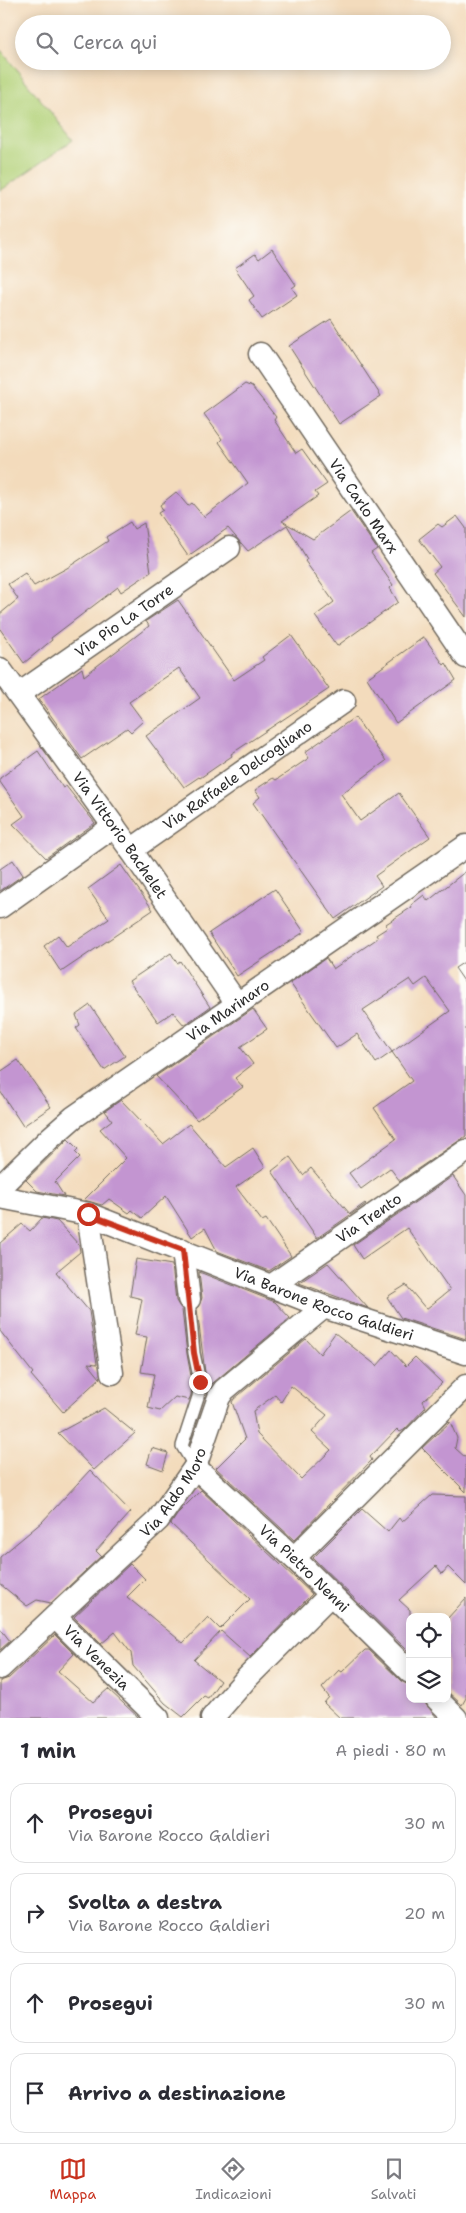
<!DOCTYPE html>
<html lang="it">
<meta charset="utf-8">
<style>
:root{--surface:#fff;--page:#f7f7f7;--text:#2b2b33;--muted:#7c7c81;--line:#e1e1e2;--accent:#c8321e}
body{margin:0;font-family:"Shantell Sans",sans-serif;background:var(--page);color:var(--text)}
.controls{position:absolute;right:15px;bottom:15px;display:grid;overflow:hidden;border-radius:10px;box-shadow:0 2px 12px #0003}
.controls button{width:45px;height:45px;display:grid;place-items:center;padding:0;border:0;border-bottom:1px solid var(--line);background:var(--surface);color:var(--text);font:25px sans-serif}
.stop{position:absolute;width:15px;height:15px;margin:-11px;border:4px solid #c8321e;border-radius:50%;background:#fff}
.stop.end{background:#c8321e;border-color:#fff;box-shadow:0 1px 5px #0008}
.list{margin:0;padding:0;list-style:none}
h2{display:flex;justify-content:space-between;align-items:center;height:65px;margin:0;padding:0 20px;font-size:21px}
h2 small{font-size:16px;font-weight:400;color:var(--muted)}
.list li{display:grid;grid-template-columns:32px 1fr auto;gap:15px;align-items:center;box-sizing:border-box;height:80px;margin:0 10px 10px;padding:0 10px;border:1px solid var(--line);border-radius:15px}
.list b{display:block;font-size:19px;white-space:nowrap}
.list p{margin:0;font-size:16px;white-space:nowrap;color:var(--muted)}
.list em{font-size:16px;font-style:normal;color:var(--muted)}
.icon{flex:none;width:28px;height:28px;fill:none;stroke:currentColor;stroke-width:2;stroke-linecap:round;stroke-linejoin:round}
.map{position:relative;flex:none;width:466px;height:1718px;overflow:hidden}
.search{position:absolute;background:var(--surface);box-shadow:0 2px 12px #0003;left:15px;right:15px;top:15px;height:55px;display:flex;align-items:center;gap:12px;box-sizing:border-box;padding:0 18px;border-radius:28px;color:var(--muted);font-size:19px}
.sheet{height:425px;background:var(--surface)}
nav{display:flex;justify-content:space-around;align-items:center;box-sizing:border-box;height:70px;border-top:1px solid var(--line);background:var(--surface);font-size:14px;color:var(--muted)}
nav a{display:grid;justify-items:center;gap:2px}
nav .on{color:var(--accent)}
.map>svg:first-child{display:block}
.green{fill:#b3d279;stroke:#6f7e52}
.building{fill:#c395d1;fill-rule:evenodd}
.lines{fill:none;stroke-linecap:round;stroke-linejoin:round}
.service-casing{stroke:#71695e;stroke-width:14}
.minor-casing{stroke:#71695e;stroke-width:25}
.service{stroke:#fff;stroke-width:11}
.minor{stroke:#fff;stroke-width:22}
.route{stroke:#c8321e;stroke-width:6}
.labels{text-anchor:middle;stroke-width:4;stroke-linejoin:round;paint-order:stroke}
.street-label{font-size:15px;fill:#2b2b2b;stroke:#fdfcf7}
</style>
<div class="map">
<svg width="466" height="1718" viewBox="0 0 466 1718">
<rect width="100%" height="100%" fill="#fdfcf7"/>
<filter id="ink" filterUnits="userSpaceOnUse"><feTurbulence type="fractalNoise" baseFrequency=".02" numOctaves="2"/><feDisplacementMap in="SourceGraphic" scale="10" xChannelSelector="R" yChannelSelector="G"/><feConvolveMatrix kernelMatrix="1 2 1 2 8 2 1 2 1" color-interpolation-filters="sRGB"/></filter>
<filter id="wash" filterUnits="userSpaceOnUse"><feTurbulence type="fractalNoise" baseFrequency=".0096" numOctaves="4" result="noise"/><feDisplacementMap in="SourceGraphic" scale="20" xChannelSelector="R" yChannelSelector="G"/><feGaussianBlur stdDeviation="1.12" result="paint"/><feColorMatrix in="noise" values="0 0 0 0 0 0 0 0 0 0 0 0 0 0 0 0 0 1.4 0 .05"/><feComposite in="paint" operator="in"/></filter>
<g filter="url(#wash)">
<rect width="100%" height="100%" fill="#f3dbbc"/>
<polygon class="green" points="0,49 73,140 0,191"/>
<g id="blocks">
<g class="building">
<polygon points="272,249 296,285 292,288 297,295 262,319 249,300 254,296 235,268 255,254 259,259"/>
<polygon points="331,319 381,396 339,424 289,346"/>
<polygon points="245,384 252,387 276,417 274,420 296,453 302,449 327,484 315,492 318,496 282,521 313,539 351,511 377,549 371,553 393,585 390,588 398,602 337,646 315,616 334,602 305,561 307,559 287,525 248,551 228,528 188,556 158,513 163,510 160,505 176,492 188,506 192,503 204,517 248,483 219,442 222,439 204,414"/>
<polygon points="457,516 466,528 466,617 433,573 440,567 419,539 438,524 442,527"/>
<polygon points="130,522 134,529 144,523 151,572 121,592 118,587 51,638 52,640 24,663 0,629 0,614 18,599 8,584 25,573 34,586 67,568 108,541 106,537"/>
<polygon points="178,600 234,680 264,660 262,657 291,635 329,689 231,754 232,756 200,778 199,777 184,787 146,736 200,698 179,668 129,702 143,721 131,732 127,728 82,759 39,699 82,668 84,676 149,626 146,621"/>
<polygon points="424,637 444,665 446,663 456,680 396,723 367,678"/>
<polygon points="355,717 386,761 341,794 360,821 399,793 430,837 375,876 382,886 335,919 253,803 260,797 255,790 273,778 276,780 309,758 305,752"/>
<polygon points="38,751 63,788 66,786 95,823 46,858 13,824 24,816 0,782 0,778"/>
<polygon points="13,860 23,875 0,891 0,869"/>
<polygon points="121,865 153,910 61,972 44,946 58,935 67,947 109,919 88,889"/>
<path d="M466,871v90l-11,7 11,16v152l-66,45 -10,-13 -29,21 -12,-16 47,-34 -22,-31 38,-27 -20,-29 -16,11 -19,-29 -21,14 -46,-65 36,-25 7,11 45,-31 -2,-3 11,-7 -1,-4 26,-17 -1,-2 13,-10 4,6zM426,978l24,33 -58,41 -29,-42 47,-31 5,7z"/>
<polygon points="275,889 304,932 237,976 209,933"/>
<polygon points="171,953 177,963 180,961 210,1007 184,1025 173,1012 158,1022 129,981"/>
<polygon points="90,1005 125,1056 104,1070 76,1028 80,1025 76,1015"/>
<polygon points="253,1009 267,1029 240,1047 253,1064 235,1078 243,1087 197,1120 156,1076"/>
<polygon points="18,1060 51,1107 23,1126 0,1091 0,1072"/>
<polygon points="121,1100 163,1144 189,1124 226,1167 253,1148 265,1167 236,1187 262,1221 266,1219 291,1256 269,1271 217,1251 205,1228 192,1237 166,1196 142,1218 132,1210 129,1213 109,1199 102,1205 84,1200 126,1158 100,1129 112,1120 105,1111"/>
<polygon points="68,1139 78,1149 75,1152 80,1157 55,1182 64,1196 37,1191 26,1180"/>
<polygon points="290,1157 303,1175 311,1168 350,1214 365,1203 366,1204 317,1238 272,1171"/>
<polygon points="453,1176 466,1195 466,1339 401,1318 387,1297 406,1285 426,1309 450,1290 407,1228 362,1259 353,1245"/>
<polygon points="42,1218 57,1221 79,1245 80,1252 56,1272 89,1311 97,1364 88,1363 100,1378 63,1412 31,1375 33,1373 0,1331 0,1243 22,1224 30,1231"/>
<polygon points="136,1259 172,1265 176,1301 182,1310 187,1354 192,1382 191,1395 189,1400 175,1397 160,1411 148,1408 154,1374 141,1372 147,1337 135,1335 142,1299 130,1296"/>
<polygon points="328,1263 368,1308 299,1283"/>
<polygon points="199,1272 275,1302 290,1318 207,1388 197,1309 202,1298"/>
<path d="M335,1333l42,33 14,-16 15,16 9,-9 27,26 -19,18 3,6 -22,23 -4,2 -3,-3 -27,28 2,3 -78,80 -78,-72 29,-29 -13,-37 2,-3 72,-60 14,15zM291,1386l36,29 -15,17 19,18 -30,29 -44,-45 -4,-23 22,-16 6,7z"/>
<polygon points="104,1408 135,1433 94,1470 58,1433"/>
<polygon points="450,1422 457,1438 455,1448 466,1458 466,1492 422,1448"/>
<polygon points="152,1448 168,1453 163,1470 147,1464"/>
<polygon points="90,1470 131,1512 96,1551 101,1556 51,1603 37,1600 27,1606 0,1584 0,1557 42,1522"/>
<polygon points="201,1490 312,1594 250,1657 221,1631 194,1660 220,1681 208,1698 204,1696 183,1717 165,1703 133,1666 131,1653 115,1632 101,1644 74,1617 130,1564 145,1579 127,1597 183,1643 208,1617 220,1629 250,1599 171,1524 179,1512"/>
<polygon points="432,1495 466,1496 466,1585 448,1567 442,1574 436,1566 399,1600 410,1610 410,1653 313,1558 362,1509 388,1532 399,1518 402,1522"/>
<polygon points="466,1598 466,1698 462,1705 447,1691 447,1619"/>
<polygon points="0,1628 10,1641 0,1650"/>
<polygon points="55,1635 74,1654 58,1671 93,1702 108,1689 139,1718 0,1718 0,1681 9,1678"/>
<polygon points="365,1650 369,1650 401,1681 410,1685 410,1699 422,1699 437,1718 340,1718 324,1703 329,1697 322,1688 339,1670 342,1672"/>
</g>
</g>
</g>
<g filter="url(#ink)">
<use href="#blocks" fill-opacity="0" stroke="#71695e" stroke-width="1"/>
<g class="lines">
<g class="service-casing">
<polyline id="service" points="189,1299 194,1353 200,1382 198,1397 182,1446 195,1467"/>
</g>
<g class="minor-casing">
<g id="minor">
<path id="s1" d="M260,354l206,303"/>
<path id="s2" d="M0,669l131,181 106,154"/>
<path id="s3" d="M19,694l210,-146"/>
<path id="s4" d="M131,850l213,-149"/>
<polyline points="0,907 114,826"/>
<path id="s5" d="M0,1187l50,-49 24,-21 392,-271"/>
<path id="s6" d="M0,1197l88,17 236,93 142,46"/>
<polyline points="88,1214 112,1373"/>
<polyline points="183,1250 189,1299"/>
<path id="s7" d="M271,1286l195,-135"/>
<path id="s8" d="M195,1467l99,91 116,114"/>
<polyline points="294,1558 466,1386"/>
<path id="s9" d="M55,1617l103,101"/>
<path id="s10" d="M0,1668l158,-148 37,-53 24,-70 5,-7 100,-83"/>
<polyline points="437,1699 456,1718"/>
<polyline points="212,1718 246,1679 331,1594"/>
</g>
</g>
<use href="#service" class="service"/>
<use href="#minor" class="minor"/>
</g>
</g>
<g class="lines" filter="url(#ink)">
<polyline class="route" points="88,1214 183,1250 194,1353 200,1382"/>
</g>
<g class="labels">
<g class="street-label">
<text dy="5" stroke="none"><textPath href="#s1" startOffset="184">Via Carlo Marx</textPath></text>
<text dy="5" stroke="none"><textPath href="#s3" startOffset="128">Via Pio La Torre</textPath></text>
<text dy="5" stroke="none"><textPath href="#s4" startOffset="130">Via Raffaele Delcogliano</textPath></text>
<text dy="5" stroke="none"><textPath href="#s2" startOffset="205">Via Vittorio Bachelet</textPath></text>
<text dy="5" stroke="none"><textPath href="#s5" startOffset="289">Via Marinaro</textPath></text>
<text dy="5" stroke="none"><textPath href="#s7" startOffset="119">Via Trento</textPath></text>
<text dy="5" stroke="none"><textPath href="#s6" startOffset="342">Via Barone Rocco Galdieri</textPath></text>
<text dy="5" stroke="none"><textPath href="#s10" startOffset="248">Via Aldo Moro</textPath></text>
<text dy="5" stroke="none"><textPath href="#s8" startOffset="149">Via Pietro Nenni</textPath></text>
<text dy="5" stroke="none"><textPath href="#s9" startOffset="58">Via Venezia</textPath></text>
</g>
</g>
</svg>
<div class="controls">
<button><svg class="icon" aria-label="locate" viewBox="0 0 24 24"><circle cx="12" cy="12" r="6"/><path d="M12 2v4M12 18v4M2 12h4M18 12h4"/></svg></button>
<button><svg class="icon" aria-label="layers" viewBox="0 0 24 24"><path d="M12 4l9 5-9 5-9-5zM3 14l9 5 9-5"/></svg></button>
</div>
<div class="stop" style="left:88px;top:1214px"></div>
<div class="stop end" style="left:200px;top:1382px"></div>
<div class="search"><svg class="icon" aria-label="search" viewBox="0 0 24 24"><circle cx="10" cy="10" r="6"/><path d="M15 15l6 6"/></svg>Cerca qui</div>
</div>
<section class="sheet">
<h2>1 min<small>A piedi · 80 m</small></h2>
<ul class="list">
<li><svg class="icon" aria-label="ahead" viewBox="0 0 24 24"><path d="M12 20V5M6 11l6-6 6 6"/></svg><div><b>Prosegui</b><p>Via Barone Rocco Galdieri</p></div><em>30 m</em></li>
<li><svg class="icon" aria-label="right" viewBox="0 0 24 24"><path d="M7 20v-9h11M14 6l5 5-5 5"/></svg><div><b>Svolta a destra</b><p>Via Barone Rocco Galdieri</p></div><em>20 m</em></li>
<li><svg class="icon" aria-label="ahead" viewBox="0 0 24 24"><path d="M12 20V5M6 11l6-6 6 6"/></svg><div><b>Prosegui</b></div><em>30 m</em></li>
<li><svg class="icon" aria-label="arrive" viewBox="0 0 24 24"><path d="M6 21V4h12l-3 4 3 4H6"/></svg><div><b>Arrivo a destinazione</b></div></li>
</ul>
</section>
<nav>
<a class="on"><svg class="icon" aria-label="map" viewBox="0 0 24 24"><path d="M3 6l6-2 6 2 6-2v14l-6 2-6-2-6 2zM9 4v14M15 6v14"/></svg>Mappa</a>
<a><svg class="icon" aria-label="directions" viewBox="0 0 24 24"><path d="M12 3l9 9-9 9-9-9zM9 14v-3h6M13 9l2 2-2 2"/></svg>Indicazioni</a>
<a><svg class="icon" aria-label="saved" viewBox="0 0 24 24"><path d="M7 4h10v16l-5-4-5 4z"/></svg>Salvati</a>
</nav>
